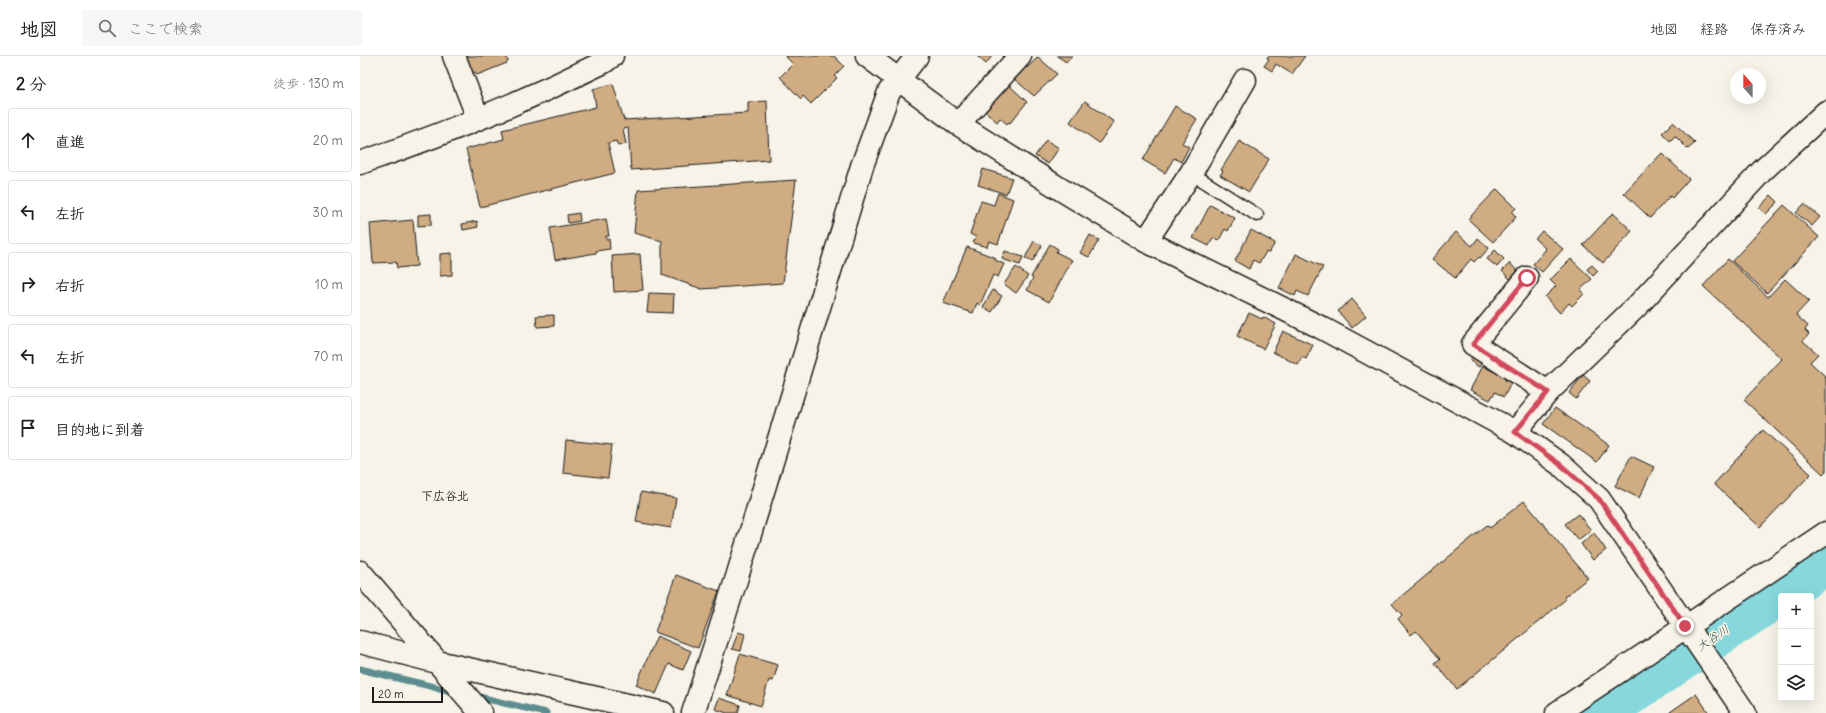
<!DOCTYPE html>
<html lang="ja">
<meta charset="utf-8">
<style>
:root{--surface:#fff;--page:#f6f6f6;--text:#222;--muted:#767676;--line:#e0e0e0}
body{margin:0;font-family:Delius,"Klee One",sans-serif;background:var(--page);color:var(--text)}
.controls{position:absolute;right:12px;bottom:12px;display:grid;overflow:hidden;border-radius:4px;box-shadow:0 4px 16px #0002}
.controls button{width:36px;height:36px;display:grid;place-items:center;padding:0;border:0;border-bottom:1px solid var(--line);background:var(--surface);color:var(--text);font:20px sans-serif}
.compass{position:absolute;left:1370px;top:12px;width:36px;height:36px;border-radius:50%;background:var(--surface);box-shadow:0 4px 16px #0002;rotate:339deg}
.scale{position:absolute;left:12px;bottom:10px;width:71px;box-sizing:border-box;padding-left:4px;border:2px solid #1c1c1c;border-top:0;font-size:11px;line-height:14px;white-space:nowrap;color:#1c1c1c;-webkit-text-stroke:3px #f7f3e8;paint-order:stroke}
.stop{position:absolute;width:12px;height:12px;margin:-9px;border:3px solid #d1495b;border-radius:50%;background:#fff}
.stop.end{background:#d1495b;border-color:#fff;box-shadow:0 1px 4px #0008}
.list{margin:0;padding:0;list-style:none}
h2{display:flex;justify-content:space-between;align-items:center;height:52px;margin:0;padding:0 16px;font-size:17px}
h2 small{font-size:13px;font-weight:400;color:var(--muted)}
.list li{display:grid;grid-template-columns:26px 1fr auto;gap:12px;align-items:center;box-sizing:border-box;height:64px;margin:0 8px 8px;padding:0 8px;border:1px solid var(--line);border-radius:4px}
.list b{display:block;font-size:15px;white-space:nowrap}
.list em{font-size:13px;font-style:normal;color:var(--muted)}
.icon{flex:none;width:22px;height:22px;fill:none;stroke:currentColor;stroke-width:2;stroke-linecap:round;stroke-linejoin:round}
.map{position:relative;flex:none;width:1466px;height:657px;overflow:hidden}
header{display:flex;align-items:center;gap:24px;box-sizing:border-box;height:56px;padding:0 20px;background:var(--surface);border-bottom:1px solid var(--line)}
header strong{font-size:19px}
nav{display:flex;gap:22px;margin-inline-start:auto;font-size:14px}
.search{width:280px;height:36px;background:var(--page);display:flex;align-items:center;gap:10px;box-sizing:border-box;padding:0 14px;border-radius:4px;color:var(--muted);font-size:15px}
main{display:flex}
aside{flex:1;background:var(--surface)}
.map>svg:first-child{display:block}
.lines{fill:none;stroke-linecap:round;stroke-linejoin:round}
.stream{stroke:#5c8d90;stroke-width:7}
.river{stroke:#87d8dd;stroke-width:43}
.building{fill:#d0ac82;stroke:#1c1c1c}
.lane-casing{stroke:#1c1c1c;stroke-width:15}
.street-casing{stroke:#1c1c1c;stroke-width:25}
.lane{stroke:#f7f3e8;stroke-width:12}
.street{stroke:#f7f3e8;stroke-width:22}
.route{stroke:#d1495b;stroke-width:5}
.labels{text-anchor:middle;stroke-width:3;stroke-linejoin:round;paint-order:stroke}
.neighbourhood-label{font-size:12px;font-weight:bold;fill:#1c1c1c;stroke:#f7f3e8}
.water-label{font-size:12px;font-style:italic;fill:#3c5456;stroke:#f7f3e8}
</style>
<header>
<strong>地図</strong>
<div class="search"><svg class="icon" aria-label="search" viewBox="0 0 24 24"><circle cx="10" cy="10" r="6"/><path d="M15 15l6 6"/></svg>ここで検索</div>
<nav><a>地図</a><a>経路</a><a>保存済み</a></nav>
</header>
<main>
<aside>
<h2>2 分<small>徒歩 · 130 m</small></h2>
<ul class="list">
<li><svg class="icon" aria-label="ahead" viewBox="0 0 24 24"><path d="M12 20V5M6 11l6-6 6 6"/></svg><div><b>直進</b></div><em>20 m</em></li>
<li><svg class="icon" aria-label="left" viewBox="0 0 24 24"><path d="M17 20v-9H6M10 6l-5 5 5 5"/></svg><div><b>左折</b></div><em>30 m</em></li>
<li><svg class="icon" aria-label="right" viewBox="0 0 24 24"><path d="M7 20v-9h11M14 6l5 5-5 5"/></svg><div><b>右折</b></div><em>10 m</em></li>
<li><svg class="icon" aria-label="left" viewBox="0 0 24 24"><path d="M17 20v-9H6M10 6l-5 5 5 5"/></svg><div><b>左折</b></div><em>70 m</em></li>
<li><svg class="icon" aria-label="arrive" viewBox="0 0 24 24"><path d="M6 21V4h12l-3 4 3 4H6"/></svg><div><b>目的地に到着</b></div></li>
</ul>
</aside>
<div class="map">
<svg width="1466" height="657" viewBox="0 0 1466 657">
<rect width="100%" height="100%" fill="#f7f3e8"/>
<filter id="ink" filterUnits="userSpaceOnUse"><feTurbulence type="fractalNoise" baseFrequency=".025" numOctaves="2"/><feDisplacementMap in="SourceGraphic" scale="8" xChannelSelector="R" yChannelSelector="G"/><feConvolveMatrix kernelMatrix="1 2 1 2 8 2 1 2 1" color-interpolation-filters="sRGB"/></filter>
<g filter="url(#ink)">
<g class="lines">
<g class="stream">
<polyline points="0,613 95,636"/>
<polyline points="115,640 186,657"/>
</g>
<polyline class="river" points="1241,657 1466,507"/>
</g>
<g class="building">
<polygon points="102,0 146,0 148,5 147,7 117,19 115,16 112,17"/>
<polygon points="425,0 474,0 484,10 474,20 477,22 451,48 443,40 441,43 420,21 433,8"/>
<polygon points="617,0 632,0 626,8"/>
<polygon points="697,0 713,0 706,6"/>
<polygon points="908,0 945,0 932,18 916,8 912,15 904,10 909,3 907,2"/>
<polygon points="678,1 697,18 674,40 653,22 665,10 667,12"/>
<polygon points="253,28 264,64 388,57 388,46 407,45 409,104 271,114 268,72 263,73 266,88 258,90 256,85 248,87 255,117 120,151 106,93 144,83 142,74 236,51 233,33"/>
<polygon points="648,28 667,46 650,67 649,66 647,68 640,62 637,66 624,54"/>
<polygon points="725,45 754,66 739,87 710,66"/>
<polygon points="815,50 837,63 822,87 829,91 821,106 814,102 805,117 783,104"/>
<polygon points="1313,66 1335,87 1328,93 1315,80 1310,85 1302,77"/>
<polygon points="686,84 699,92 688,108 675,100"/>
<polygon points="879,85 909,103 889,136 860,119 863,115 861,114"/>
<polygon points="1302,97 1329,123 1312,142 1310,140 1290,162 1264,137"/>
<polygon points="623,113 652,122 646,138 618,129"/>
<polygon points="436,124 423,227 342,233 302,219 302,185 274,177 278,134"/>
<polygon points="1137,133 1156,152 1152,156 1156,161 1133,186 1108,163"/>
<polygon points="638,137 653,143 638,188 629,185 627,191 613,187 616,181 610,178 621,145 634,149"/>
<polygon points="1411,139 1418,146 1406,158 1399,152"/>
<polygon points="1444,148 1460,161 1452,170 1436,157"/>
<polygon points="850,149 875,162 868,175 865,173 859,184 853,182 849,190 833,182"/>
<polygon points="1424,149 1459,181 1407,237 1372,205"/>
<polygon points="219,157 220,165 208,167 207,159"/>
<polygon points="1253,157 1272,175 1243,207 1223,189"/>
<polygon points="71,158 71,169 58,170 58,159"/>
<polygon points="246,163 249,180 246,180 246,183 249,183 250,193 236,195 236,197 195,204 190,172"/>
<polygon points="53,164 57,210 37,212 36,206 13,207 10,168"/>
<polygon points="117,165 118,171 103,174 102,168"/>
<polygon points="891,174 915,187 909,197 906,196 899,207 893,204 889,213 875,205"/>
<polygon points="1182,175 1203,193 1182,216 1173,208 1186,193 1175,183"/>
<polygon points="1096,176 1112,190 1118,182 1129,192 1120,202 1119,201 1114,206 1111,203 1095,222 1072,203"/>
<polygon points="730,179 739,184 729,201 720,197"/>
<polygon points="674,185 682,190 672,206 665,202"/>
<polygon points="690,188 698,193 696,196 712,204 689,246 667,234 673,222 671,221"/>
<polygon points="607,191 636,202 635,204 644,208 638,221 633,219 620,249 617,247 613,257 583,247"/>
<polygon points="1135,194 1144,203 1137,211 1127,203"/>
<polygon points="645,195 663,201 660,209 642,203"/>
<polygon points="92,197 92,219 80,220 80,198"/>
<polygon points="280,198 283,234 254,236 252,200"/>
<polygon points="936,198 963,211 948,240 937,235 935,240 919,232"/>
<polygon points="1211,203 1232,223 1220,234 1224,238 1212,250 1209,247 1200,257 1185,241 1196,230 1190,224"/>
<polygon points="1368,203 1408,241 1425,223 1449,245 1436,259 1448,270 1445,274 1449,278 1443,285 1458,298 1450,306 1466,321 1466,415 1463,418 1384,344 1422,303 1343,230"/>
<polygon points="1150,207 1159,217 1151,224 1142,215"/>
<polygon points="1232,209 1238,215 1233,220 1227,213"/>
<polygon points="656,211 668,220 656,237 644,228"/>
<polygon points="633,234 642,240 632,256 623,251"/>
<polygon points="289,237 314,238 313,257 287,256"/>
<polygon points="992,243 1006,260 992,272 978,255"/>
<polygon points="889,257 902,263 903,261 916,268 903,293 877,280"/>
<polygon points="194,259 194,270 177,271 176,260"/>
<polygon points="923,275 953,289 946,303 942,301 938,309 913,296"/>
<polygon points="1114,299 1123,305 1119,311 1110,305"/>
<polygon points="1123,310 1146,322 1145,324 1151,327 1144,341 1135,336 1130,344 1110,334"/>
<polygon points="1223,319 1230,325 1216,343 1209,337"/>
<polygon points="1195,352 1249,389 1237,406 1183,368"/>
<polygon points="1403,374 1451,418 1400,471 1354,428"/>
<polygon points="206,384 252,389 248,422 203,417"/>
<polygon points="1271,400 1294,411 1279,442 1255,430"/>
<polygon points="281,436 316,442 311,472 276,466"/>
<polygon points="1164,445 1228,522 1204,541 1206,543 1097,633 1075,607 1080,603 1056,575 1051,579 1038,563 1042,559 1032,548 1127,469 1130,472"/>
<polygon points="1218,458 1231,474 1218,484 1205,468"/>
<polygon points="1234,477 1246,494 1233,504 1221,488"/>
<polygon points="316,519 359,535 338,592 295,576"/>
<polygon points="378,576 385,578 381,595 372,593"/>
<polygon points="297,580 331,595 323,614 309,608 296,638 276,629"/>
<polygon points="380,598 418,609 413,625 409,624 401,650 367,639"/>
<polygon points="1336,638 1349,657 1310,657 1310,656"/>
<polygon points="359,642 380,649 378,657 367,657 355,653"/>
</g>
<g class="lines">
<g class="lane-casing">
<polyline id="lane" points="831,117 897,159"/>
</g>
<g class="street-casing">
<g id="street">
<polyline points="94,0 118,62"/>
<polyline points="507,0 598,68 705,136 786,185 960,271 1155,376 1201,409 1239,443 1385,657"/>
<polyline points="598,68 660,0"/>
<path d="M0,107c83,-28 165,-62 244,-101l8,-6"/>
<polyline points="786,185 831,117 885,24"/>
<polyline points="1167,222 1113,288 1188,336"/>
<polyline points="1155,376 1188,336 1279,248 1402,115 1466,56"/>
<polyline points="0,516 121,657"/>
<polyline points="0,586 77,606 303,657"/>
<polyline points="333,657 377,521 502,110 529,36 557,0"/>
<polyline points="1197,657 1466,477"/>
</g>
</g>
<use href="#lane" class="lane"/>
<use href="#street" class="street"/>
</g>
</g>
<g class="lines" filter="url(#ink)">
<polyline class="route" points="1167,222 1113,288 1188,336 1155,376 1201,409 1239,443 1325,570"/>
</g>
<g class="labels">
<g class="neighbourhood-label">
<text x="85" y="444">下広谷北</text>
</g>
<g class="water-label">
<text transform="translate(1353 582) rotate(-34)" y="4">大谷川</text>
</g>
</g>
</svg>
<div class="controls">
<button>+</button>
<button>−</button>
<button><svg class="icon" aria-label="layers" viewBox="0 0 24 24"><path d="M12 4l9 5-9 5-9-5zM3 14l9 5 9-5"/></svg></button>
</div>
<svg class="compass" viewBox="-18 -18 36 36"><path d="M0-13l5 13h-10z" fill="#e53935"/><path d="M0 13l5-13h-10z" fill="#767676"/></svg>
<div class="scale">20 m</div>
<div class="stop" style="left:1167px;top:222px"></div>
<div class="stop end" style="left:1325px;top:570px"></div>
</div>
</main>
